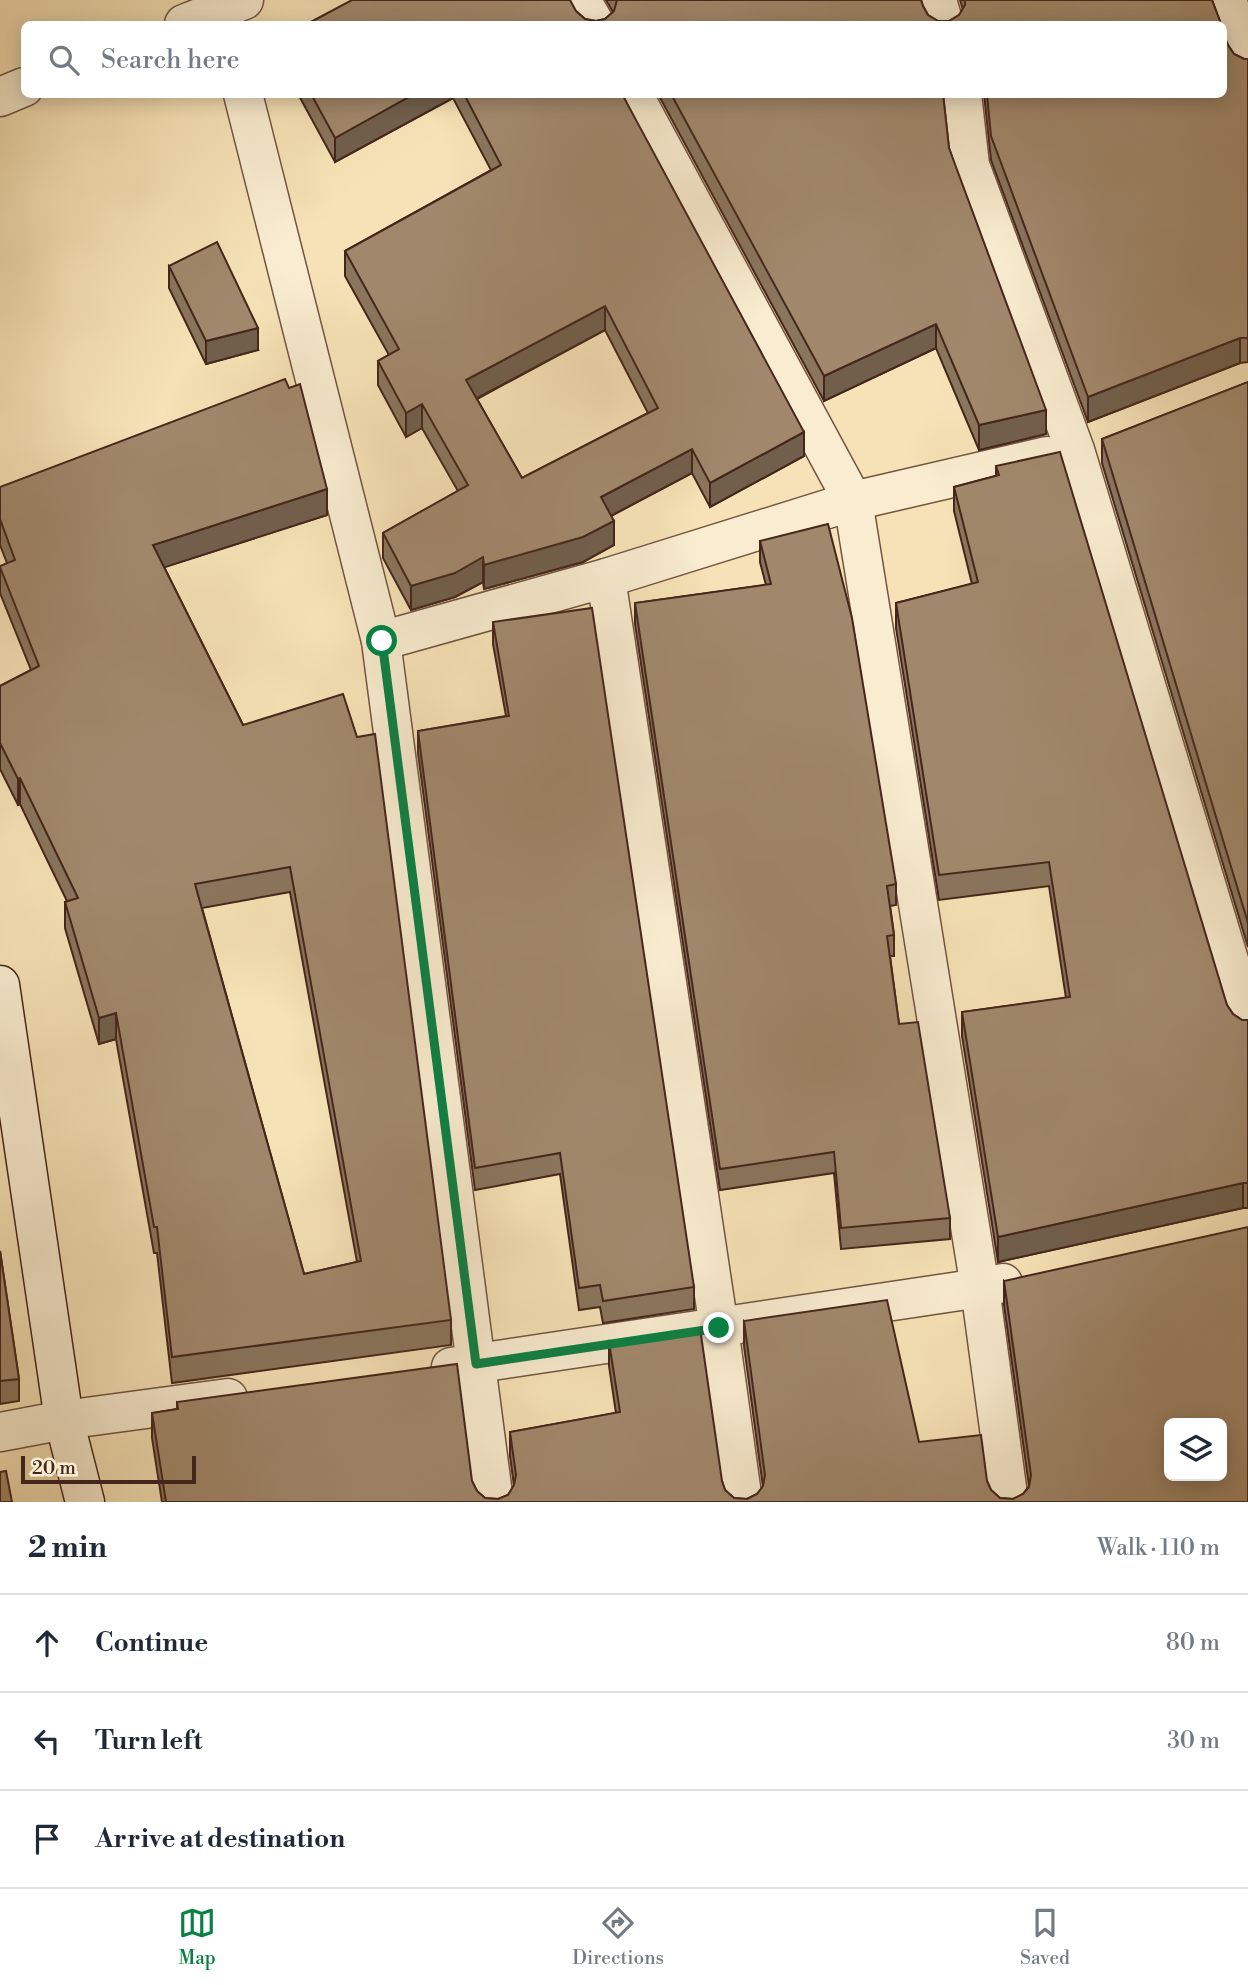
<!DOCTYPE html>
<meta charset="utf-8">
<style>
:root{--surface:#fff;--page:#f2f2f3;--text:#1f2937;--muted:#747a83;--line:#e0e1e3;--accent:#0b8043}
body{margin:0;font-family:"Libre Bodoni",serif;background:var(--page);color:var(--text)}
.controls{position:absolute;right:21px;bottom:21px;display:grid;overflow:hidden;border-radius:10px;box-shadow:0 4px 18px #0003}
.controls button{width:63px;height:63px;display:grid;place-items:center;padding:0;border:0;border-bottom:2px solid var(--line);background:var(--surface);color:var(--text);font:35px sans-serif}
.scale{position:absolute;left:21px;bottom:18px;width:175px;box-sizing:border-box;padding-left:7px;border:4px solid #45261b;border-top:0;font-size:19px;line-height:24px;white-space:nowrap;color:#45261b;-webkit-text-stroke:5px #f9ecd0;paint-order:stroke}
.stop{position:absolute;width:21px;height:21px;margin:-16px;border:5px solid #0b8043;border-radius:50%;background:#fff}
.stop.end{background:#0b8043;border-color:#fff;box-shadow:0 2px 7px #0008}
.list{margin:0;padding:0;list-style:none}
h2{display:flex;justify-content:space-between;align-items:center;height:91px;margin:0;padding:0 28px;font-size:30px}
h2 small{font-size:23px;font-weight:400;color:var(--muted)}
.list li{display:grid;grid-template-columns:46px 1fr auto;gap:21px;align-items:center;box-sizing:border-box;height:98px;padding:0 28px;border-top:2px solid var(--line)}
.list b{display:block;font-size:26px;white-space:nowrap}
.list em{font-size:23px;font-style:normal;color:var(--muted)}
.icon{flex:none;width:38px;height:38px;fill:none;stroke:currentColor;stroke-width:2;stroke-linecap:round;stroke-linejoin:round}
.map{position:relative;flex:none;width:1248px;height:1502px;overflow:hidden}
.search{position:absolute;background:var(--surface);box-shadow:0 4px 18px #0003;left:21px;right:21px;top:21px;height:77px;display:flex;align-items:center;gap:18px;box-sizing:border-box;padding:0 24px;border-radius:10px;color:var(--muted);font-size:26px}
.sheet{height:385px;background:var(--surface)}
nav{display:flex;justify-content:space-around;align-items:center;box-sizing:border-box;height:98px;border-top:2px solid var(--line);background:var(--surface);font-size:19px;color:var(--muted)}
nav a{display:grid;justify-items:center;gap:4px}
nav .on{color:var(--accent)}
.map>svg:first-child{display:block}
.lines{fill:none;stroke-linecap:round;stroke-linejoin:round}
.minor-casing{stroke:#715542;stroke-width:41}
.secondary-casing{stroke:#45261b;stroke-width:41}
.minor{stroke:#f9ecd0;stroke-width:38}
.secondary{stroke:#f9ecd0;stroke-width:38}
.wall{fill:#8a755d;stroke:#45261b;stroke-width:2;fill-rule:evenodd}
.shaded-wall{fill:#715f4c;stroke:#45261b;stroke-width:2}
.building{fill:#a1886c;stroke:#45261b;stroke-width:2;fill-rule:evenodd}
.route{stroke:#0b8043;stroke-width:9}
</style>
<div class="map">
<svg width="1248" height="1502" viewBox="0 0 1248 1502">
<rect width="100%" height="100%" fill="#f6e2b6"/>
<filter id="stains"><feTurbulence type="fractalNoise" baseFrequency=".00286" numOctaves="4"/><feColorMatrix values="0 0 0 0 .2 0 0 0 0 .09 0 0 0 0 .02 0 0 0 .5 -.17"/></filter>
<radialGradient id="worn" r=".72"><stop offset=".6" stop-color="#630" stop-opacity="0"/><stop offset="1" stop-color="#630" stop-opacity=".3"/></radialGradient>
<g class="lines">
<g class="minor-casing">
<g id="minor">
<polyline points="581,0 595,24"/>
<polyline points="937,0 944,24"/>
<polyline points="1227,0 1248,62"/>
<polyline points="184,24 244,0"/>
<polyline points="243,94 381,641 494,1502"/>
<polyline points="633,94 853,501 980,1288 1009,1502"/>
<polyline points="962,94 970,165 1075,450 1248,1023"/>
<polyline points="0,97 24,87"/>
<polyline points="606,578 719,1328 743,1502"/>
<polyline points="381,641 606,578 853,501 1047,456"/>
<polyline points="451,1367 980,1288 1003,1283"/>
<polyline points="0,1432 64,1420 228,1398"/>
</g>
</g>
<g class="secondary-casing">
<polyline id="secondary" points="0,985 64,1420 85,1502"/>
</g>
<use href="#minor" class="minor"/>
<use href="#secondary" class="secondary"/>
</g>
<g class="wall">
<polygon points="606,0 921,0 923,6 928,15 938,21 949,21 959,15 963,10 960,0 1212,0 1221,24 307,24 576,11 585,19 596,21 605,19 613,12"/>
<polygon points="1228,45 1234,54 1244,59 1248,59 1248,362 1240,363 1088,422 991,160 984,94 1223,94"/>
<path d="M298,94h324l182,362 -94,51 -18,-34 -81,43 3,29 -31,17 -99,27 -1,-7 -28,15 -44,13 -28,-52v-25l75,-42 -36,-63 -16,9 -28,-52v-24l11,-6 -44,-79v-25l146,-81 -38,-72 -118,64zM605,330l43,83 -126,65 -45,-79z"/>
<polygon points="658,94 943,94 949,148 1046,434 979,450 936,348 824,401"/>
<polygon points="169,266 258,350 206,364 169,288"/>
<polygon points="1248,382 1248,947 1102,463 1102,439"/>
<polygon points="996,466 1227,1005 1233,1014 1242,1020 1248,1020 1248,1208 1243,1208 998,1262 962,1036 962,1012 1066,998 1049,886 939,900 896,628 896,603 972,584 954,511 954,487 996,476"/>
<path d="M0,487l327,28 -163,52 79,158 208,595v25l-279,38 -15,-130h-3l-38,-214 -17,5 -34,-116v-26l2,-1 -47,-97 -2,1 -18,-36v-83l31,-16 -31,-77v-26l7,-4 -7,-18zM290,892l67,370 -53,12 -102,-366z"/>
<polygon points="760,541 896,884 896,905 890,906 894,935 894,956 890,956 899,1024 950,1218 950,1239 841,1249 834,1173 720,1190 635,624 635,603 766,585 760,562"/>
<polygon points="493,622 694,1287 694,1309 603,1323 600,1307 579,1310 560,1174 475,1190 418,753 418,731 506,716 493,644"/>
<polygon points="0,1251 19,1379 19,1401 0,1404"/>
<polygon points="1004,1281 1248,1502 162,1502 152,1438 152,1413 177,1409 177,1402 472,1481 477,1491 485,1498 498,1499 508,1495 514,1486 510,1456 510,1432 616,1413 609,1366 609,1342 722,1481 725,1490 734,1498 747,1499 757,1494 763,1487 744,1346 744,1321 919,1442 987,1481 991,1490 1000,1498 1013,1499 1023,1494 1029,1486 1004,1305"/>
</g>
<g class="shaded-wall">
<polygon points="414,94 453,94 453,98 335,162 335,138"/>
<polygon points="605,306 605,330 466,404 466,380"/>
<polygon points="936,324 936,348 824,401 824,376"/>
<polygon points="258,328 258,350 206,364 206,341"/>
<polygon points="1240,338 1240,363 1088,422 1088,397"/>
<polygon points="422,404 422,428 406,437 406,413"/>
<polygon points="1046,410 1046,434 979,450 979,425"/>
<polygon points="804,432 804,456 710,507 710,483"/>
<polygon points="692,449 692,473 601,521 601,497"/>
<polygon points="327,489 327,515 153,571 153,545"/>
<polygon points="614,521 614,545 583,562 484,589 484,565"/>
<polygon points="483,557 483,582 455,597 411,610 411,586"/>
<polygon points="20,778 20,804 18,805 18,779"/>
<polygon points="116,1013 116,1039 99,1044 99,1018"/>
<polygon points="1243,1183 1243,1208 998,1262 998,1237"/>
</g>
<g class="building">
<polygon points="352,0 570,0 576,11 585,19 596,21 605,19 614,11 617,0 921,0 923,6 928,15 938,21 949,21 959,15 965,5 965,0 1212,0 1221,24 307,24"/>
<polygon points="1223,33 1228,45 1234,54 1244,59 1248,59 1248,338 1240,338 1088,397 991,136 987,94 1223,94"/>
<polygon points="311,94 414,94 335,138"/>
<path d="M464,94h158l182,338 -94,51 -18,-34 -91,48 13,24 -31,16 -99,28 -1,-8 -28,16 -44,13 -28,-53 85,-48 -46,-81 -16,9 -28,-52 21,-12 -54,-98 156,-86zM605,306l53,102 -136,70 -56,-98z"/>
<polygon points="671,94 943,94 949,148 1046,410 979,425 936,324 824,376"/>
<polygon points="217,242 258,328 206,341 169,266"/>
<path d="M285,379l4,9 11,-4 27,105 -174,56 90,180 100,-31 14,43 18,-3 76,586 -279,37 -15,-130h-3l-38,-214 -17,5 -34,-116 13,-4 -58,-120 -2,1 -18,-36v-57l39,-20 -39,-99v-1l15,-6 -15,-41v-32zM290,867l71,394 -57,13 -109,-390z"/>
<polygon points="1248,382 1248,923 1102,439"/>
<polygon points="1060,452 1227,1005 1233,1014 1242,1020 1248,1020 1248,1183 1243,1183 998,1237 962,1012 1070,997 1049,862 939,875 896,603 978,582 954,487 999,475 996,466"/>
<polygon points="828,524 852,618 896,884 887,886 894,935 887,936 899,1024 918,1022 950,1218 841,1228 834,1152 720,1169 635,603 771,584 760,541"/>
<polygon points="592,608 694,1287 603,1301 600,1285 579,1288 560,1153 475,1168 418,731 509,716 493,622"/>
<path d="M1248,1227v275h-1082l-14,-89 26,-4 -1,-7 280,-38 15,117 5,10 8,7 13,1 10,-4 6,-10 2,-10 -6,-43 110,-20 -11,-70 91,-14 22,153 3,9 9,8 13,1 10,-5 6,-8 2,-11 -21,-154 143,-21 32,142 62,-7 6,46 4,9 9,8 13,1 10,-5 6,-7 2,-12 -27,-194zM1169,1423h53v53h-53z"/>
<polygon points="0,1251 19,1379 0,1381"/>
<polygon points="6,1471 12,1502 0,1502 0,1472"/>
</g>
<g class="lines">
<polyline class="route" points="382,641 476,1364 719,1328"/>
</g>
<rect width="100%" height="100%" filter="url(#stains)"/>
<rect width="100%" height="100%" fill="url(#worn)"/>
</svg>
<div class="controls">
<button><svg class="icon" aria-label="layers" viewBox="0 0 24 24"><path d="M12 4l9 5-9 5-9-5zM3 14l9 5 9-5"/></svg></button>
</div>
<div class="scale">20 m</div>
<div class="stop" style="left:382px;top:641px"></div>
<div class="stop end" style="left:719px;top:1328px"></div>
<div class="search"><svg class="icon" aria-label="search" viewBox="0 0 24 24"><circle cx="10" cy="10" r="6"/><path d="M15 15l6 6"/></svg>Search here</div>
</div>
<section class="sheet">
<h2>2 min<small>Walk · 110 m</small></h2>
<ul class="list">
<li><svg class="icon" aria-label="ahead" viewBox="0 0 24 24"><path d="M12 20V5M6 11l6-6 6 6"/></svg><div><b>Continue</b></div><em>80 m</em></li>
<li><svg class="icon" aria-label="left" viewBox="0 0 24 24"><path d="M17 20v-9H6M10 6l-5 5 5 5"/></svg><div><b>Turn left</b></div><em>30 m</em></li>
<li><svg class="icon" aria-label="arrive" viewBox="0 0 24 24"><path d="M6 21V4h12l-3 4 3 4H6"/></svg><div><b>Arrive at destination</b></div></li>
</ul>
</section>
<nav>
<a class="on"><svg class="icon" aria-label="map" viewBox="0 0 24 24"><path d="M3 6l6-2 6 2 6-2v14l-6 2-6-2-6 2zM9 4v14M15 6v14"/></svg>Map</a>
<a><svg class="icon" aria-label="directions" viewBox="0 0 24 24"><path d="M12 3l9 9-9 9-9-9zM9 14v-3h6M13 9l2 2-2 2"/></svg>Directions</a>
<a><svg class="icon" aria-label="saved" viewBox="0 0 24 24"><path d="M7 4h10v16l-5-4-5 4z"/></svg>Saved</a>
</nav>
